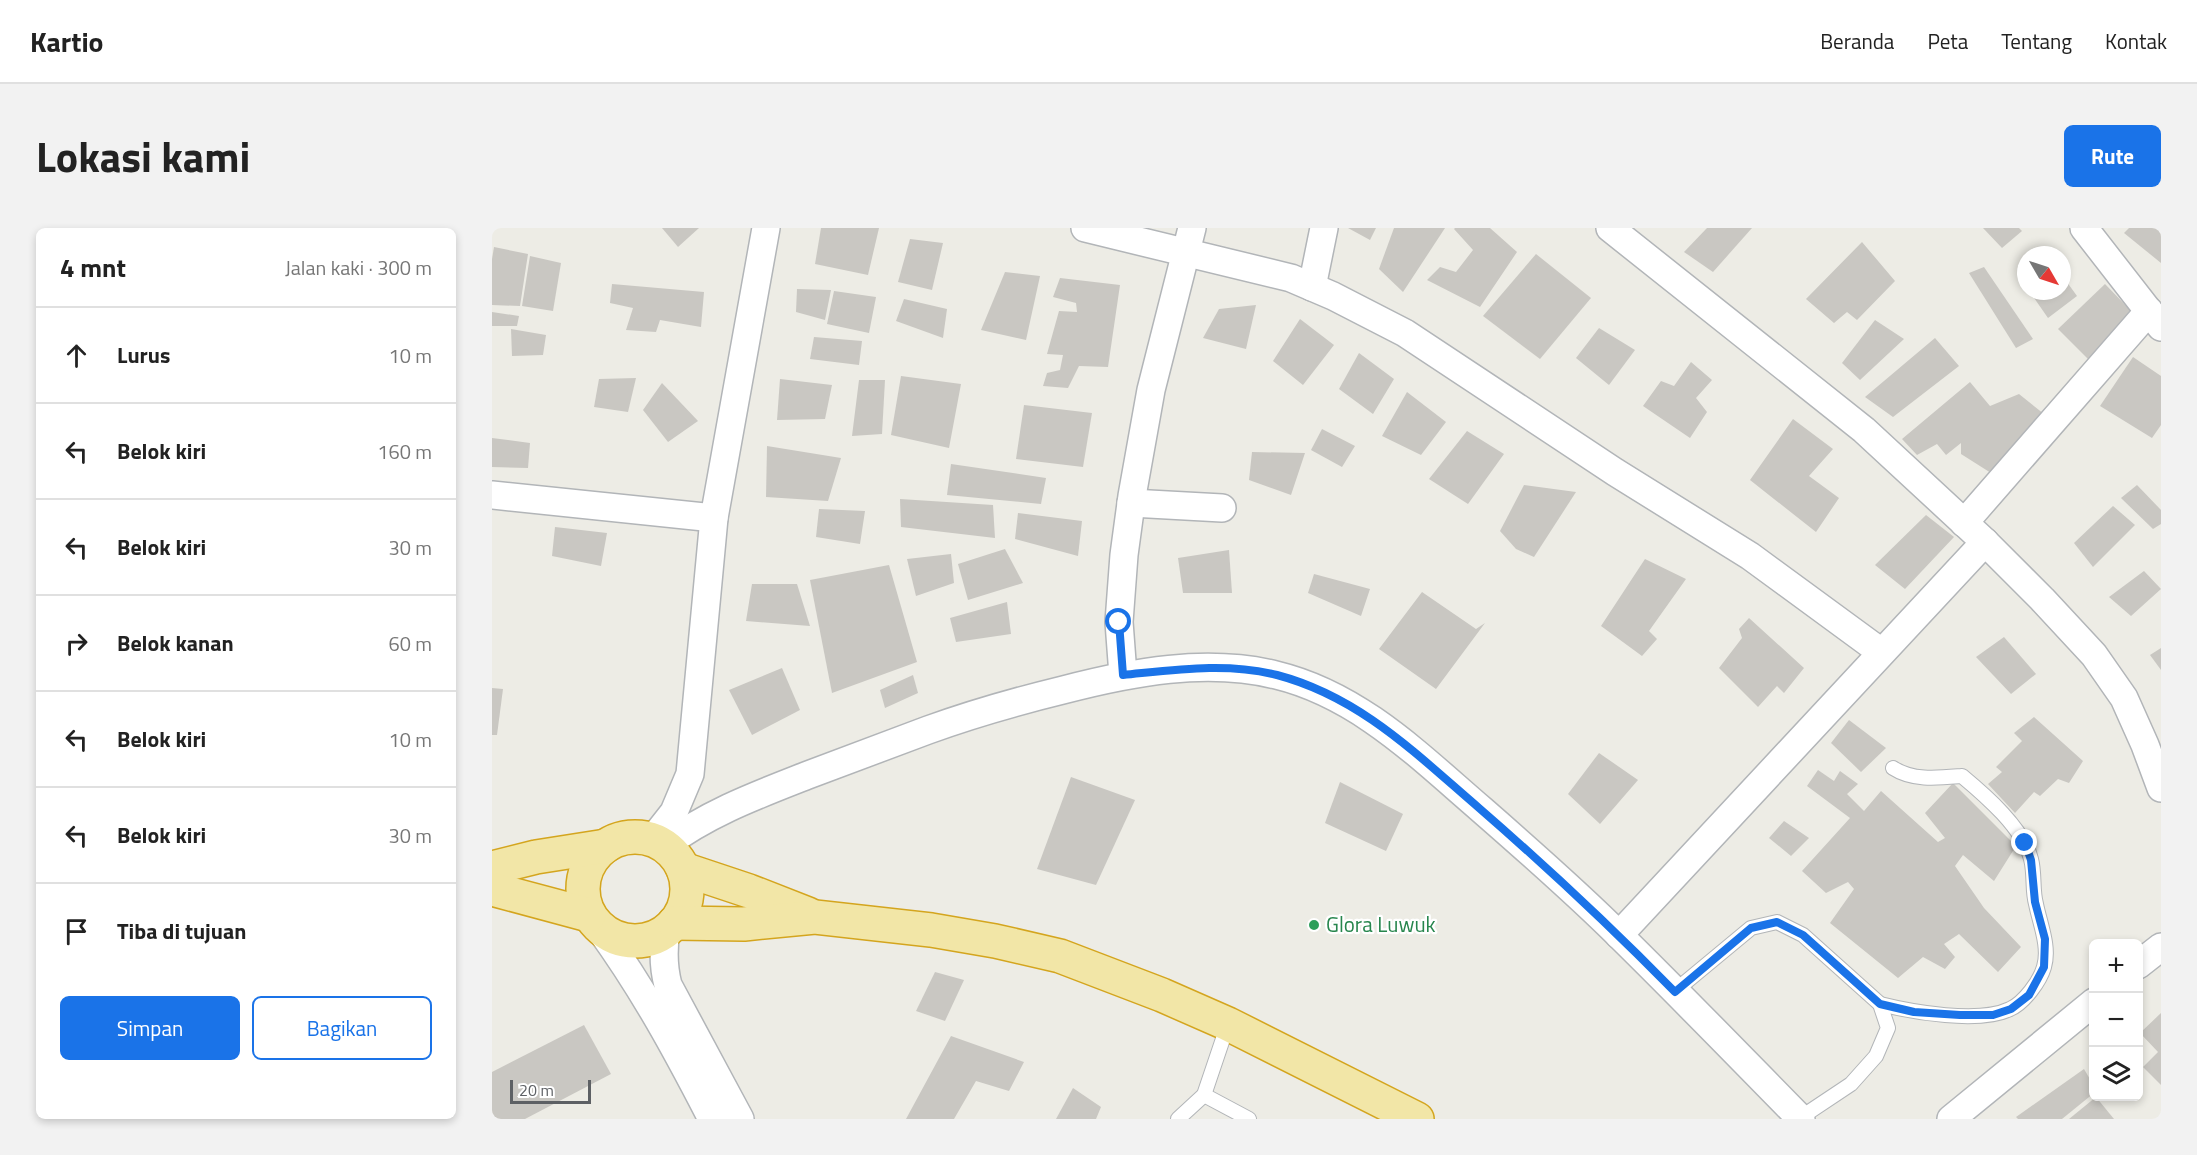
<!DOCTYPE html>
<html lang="id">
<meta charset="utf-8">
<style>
:root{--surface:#fff;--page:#f2f2f2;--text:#222;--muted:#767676;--line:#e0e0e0;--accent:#1a73e8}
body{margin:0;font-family:"Titillium Web",sans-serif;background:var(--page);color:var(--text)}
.controls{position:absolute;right:18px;bottom:18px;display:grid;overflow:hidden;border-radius:9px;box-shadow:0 3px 9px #0003}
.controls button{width:54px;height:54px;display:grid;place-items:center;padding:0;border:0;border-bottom:2px solid var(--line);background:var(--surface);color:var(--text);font:30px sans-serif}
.compass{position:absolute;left:1525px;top:18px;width:54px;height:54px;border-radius:50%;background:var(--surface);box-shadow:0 3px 9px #0003;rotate:129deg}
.scale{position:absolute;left:18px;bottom:15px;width:81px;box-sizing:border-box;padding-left:6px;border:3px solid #5d6064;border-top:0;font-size:16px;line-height:21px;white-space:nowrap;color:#5d6064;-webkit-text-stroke:4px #fff;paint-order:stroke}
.stop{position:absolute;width:18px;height:18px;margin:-14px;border:4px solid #1a73e8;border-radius:50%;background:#fff}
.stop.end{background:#1a73e8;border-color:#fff;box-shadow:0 2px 6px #0008}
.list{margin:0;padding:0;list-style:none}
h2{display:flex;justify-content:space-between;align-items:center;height:78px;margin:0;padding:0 24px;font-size:26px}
h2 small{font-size:20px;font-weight:400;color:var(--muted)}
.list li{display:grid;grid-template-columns:39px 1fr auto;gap:18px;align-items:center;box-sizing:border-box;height:96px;padding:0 24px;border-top:2px solid var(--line)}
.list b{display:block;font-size:22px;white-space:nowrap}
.list em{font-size:20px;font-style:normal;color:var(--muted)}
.actions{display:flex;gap:12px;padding:18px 24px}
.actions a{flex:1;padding:14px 0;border:2px solid var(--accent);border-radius:9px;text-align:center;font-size:21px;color:var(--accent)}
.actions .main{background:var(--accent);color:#fff}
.icon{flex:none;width:33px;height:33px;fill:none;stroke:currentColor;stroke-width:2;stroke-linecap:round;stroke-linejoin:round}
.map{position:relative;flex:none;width:1669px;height:891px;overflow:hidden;border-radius:9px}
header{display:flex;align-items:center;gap:36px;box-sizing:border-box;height:84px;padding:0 30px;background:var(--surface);border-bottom:2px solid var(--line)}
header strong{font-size:28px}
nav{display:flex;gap:33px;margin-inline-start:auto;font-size:21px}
.intro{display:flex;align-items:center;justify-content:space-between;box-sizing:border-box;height:144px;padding:0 36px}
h1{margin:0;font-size:42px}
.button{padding:15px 27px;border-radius:9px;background:var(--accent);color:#fff;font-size:21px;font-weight:700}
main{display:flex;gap:36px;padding:0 36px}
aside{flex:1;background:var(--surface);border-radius:9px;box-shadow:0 3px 9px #0003}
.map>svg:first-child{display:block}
.building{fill:#c9c7c2}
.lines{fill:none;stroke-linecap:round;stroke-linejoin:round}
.service-casing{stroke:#b2b5b8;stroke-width:16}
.minor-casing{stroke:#b2b5b8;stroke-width:30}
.trunk-casing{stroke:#d4a51e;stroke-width:36}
.service{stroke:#fff;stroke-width:14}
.minor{stroke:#fff;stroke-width:27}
.trunk{stroke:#f2e6a7;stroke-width:33}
.route{stroke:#1a73e8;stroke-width:8}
.leisure-dot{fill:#2e9e5b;stroke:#fff;stroke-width:2}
.labels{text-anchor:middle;stroke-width:4.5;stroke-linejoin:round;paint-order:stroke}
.leisure-label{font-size:21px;fill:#27864d;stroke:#fff;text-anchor:start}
</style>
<header>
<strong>Kartio</strong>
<nav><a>Beranda</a><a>Peta</a><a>Tentang</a><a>Kontak</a></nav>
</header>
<div class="intro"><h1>Lokasi kami</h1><a class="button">Rute</a></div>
<main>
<aside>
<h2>4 mnt<small>Jalan kaki · 300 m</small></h2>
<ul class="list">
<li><svg class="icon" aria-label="ahead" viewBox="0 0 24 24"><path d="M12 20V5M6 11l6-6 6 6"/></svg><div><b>Lurus</b></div><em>10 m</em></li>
<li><svg class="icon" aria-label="left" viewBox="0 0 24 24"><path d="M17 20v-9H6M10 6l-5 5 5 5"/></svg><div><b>Belok kiri</b></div><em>160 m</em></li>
<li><svg class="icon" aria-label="left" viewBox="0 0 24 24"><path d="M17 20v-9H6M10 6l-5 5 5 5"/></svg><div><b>Belok kiri</b></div><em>30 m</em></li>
<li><svg class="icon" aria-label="right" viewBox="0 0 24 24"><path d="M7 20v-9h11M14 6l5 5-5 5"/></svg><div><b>Belok kanan</b></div><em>60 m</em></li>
<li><svg class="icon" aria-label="left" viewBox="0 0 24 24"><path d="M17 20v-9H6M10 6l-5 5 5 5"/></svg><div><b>Belok kiri</b></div><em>10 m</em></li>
<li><svg class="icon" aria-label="left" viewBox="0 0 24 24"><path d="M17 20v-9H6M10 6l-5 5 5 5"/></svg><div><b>Belok kiri</b></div><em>30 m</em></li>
<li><svg class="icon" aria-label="arrive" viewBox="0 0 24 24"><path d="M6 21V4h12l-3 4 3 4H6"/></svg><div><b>Tiba di tujuan</b></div></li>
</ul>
<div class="actions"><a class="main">Simpan</a><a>Bagikan</a></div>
</aside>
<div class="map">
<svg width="1669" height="891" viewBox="0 0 1669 891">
<rect width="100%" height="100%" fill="#edece5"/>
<g class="building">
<polygon points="170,0 207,0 186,19"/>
<polygon points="329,0 387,0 376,47 323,36"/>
<polygon points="856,0 884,0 878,12"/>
<polygon points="902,0 953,0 911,64 887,41"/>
<polygon points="963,0 998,0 1025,24 988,79 935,52 948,39 964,44 981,22 962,1"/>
<polygon points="1215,0 1260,0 1221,44 1192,24"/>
<polygon points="1491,0 1527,0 1530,3 1510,20"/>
<polygon points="1637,0 1669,0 1669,35 1632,5"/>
<polygon points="418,11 451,15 440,62 406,54"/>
<polygon points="1370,14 1403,53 1365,92 1355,84 1342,95 1314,71"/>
<polygon points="2,19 36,26 28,78 0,77 0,31"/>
<polygon points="1044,26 1099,70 1048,131 991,88"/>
<polygon points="38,28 69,35 61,83 30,78"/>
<polygon points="1492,39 1541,111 1524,120 1477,45"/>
<polygon points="513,44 548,48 534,112 489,102"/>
<polygon points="568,50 628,57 616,139 587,138 576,160 551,158 555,145 568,142 571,127 555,126 567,83 585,84 584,75 561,69"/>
<polygon points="1570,50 1572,50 1585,68 1556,90 1540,67 1548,63 1570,63"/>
<polygon points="120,56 212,64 209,99 168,92 164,104 134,102 141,80 118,75"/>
<polygon points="1613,56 1643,87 1597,132 1566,101"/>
<polygon points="305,61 339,62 333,92 304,84"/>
<polygon points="342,63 384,69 377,105 335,96"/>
<polygon points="412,71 455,81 451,110 404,93"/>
<polygon points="764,77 754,121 711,110 727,81"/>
<polygon points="0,84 27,88 25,98 0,98"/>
<polygon points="808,91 842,117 811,157 781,133"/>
<polygon points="1383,92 1412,111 1368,152 1350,135"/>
<polygon points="1107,100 1143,122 1117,157 1084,130"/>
<polygon points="19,101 54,107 51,127 20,128"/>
<polygon points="322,109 370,113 367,137 318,131"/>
<polygon points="1443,110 1467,138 1401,189 1373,169"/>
<polygon points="867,125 902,151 881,186 847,161"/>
<polygon points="1641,129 1669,148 1669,197 1660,210 1608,178"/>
<polygon points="1199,134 1220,152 1204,170 1215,184 1198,210 1151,178 1169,153 1182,158"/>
<polygon points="409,148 469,156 457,220 399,207"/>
<polygon points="144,150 136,184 102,179 107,151"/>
<polygon points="288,151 340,157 333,191 285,192"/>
<polygon points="367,152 393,152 390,206 360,208"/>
<polygon points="1478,154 1498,178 1527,166 1552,186 1499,245 1469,226 1469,215 1454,227 1445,216 1425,227 1410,211"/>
<polygon points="170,155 206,193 176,214 151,182"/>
<polygon points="915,164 954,194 929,227 890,208"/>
<polygon points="532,177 600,185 591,239 524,231"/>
<polygon points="1301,191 1341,221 1317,248 1347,270 1324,304 1258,252"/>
<polygon points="830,201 863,218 850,239 819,222"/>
<polygon points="975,203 1012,226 976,276 937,251"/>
<polygon points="0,210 38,215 36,240 0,239"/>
<polygon points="275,218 349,230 336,273 274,269"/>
<polygon points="760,224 813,225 799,267 757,252"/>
<polygon points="459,236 554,250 549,276 455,267"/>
<polygon points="1032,257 1084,264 1042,329 1024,321 1008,303"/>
<polygon points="1645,257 1669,282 1669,296 1661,301 1629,270"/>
<polygon points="408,271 501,277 503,310 409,299"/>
<polygon points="1621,278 1643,297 1601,339 1582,315"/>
<polygon points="327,281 373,283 368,316 324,309"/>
<polygon points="526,285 590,293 586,328 523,311"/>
<polygon points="1434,287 1462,309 1413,361 1383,337"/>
<polygon points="63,299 115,305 109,338 60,328"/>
<polygon points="513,321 531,355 476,372 466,336"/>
<polygon points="737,322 740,365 691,365 686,330"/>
<polygon points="459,326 462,355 424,368 415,331"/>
<polygon points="1153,331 1194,351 1157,403 1165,411 1150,428 1109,398"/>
<polygon points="397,337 425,434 340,465 318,352"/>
<polygon points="1652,343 1669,361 1639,388 1617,369"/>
<polygon points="822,346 878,361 869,388 816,365"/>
<polygon points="260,356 305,356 318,398 254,393"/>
<polygon points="930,364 984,401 993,395 944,461 887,421"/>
<polygon points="515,374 519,406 464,414 458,390"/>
<polygon points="1257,390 1312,440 1292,465 1285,458 1266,479 1227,440 1250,410 1247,401"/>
<polygon points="1512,409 1544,446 1519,466 1484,429"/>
<polygon points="1669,420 1669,442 1658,427"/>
<polygon points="290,440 308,482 260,507 237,462"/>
<polygon points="421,447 426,465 393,480 388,462"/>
<polygon points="0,460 11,461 5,507 0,507"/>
<polygon points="1542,489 1591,533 1577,555 1566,551 1548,568 1542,564 1523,585 1496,556 1510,544 1504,539 1530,513 1522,505"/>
<polygon points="1357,492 1394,520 1369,544 1339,515"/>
<polygon points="1107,525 1146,552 1108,596 1076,566"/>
<polygon points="1326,542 1342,553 1348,543 1366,556 1355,566 1372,583 1389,563 1446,614 1453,610 1433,585 1461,555 1524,618 1502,653 1471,627 1463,638 1492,680 1529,719 1506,744 1467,706 1452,716 1463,729 1453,741 1431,729 1406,750 1338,695 1362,661 1356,654 1334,665 1310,643 1358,590 1315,558"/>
<polygon points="579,549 643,572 604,657 545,641"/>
<polygon points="848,554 911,586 894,623 833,595"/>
<polygon points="1292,593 1317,610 1299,628 1277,610"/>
<polygon points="443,744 472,752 453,793 424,783"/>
<polygon points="1669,785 1669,857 1651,839 1666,824 1648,805"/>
<polygon points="92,797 119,846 33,891 0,891 0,844"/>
<polygon points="459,808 532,834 517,863 484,853 462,891 414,891"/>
<polygon points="1592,841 1602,858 1602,865 1570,891 1526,891 1524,889"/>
<polygon points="581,860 609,879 604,891 564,891"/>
<polygon points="1604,869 1622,891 1577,891"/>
</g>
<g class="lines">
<g class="service-casing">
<g id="service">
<polyline points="1183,763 1259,700 1285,694 1311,707 1388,776 1396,800 1384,828 1359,856 1308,890"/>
<path d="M1388,776c32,8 99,20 130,5 14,-6 30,-28 34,-42 6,-20 -4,-43 -8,-63 -4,-14 -1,-30 -5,-45 -8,-31 -45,-63 -69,-83 -24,2 -49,5 -69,-8"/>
<polyline points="712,867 757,891"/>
<polyline points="686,891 712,867 736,796"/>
</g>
</g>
<g class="minor-casing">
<g id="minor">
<polyline points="593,0 799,50 841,68 913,105 1123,244 1258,328 1389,424"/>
<polyline points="1118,0 1372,202 1493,314 1550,371 1602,427 1632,470 1653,517 1669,560"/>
<polyline points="1592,0 1669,99"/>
<polyline points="820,59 832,0"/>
<polyline points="0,267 222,290"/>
<polyline points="639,275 730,280"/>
<polyline points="1472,295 1657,83"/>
<polyline points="631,447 627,394 632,327 640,268 659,162 700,0"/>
<polyline points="160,612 182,584 198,546 222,290 274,0"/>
<path d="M172,618c44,-33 93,-51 144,-71 40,-15 80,-30 120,-45 44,-16 90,-29 135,-40 69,-18 143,-32 213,-15 83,20 143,81 206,135 47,41 95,83 139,127 61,60 120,121 180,182"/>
<path d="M107,700c45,62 78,123 113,191"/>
<path d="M174,703c-3,19 -3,35 2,54l72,134"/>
<polyline points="1127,707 1493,314"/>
<polyline points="1646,737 1669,719"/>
<polyline points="1459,891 1602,774"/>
</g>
</g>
<g class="trunk-casing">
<g id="trunk">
<circle cx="143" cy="661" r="52"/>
<polyline points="0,640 44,629 114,618"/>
<polyline points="191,641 257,663 316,686"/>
<polyline points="0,661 97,687"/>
<polyline points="182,695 252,696 323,689 439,702 503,713 568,728 670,767 736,796 925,891"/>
</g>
</g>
<use href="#service" class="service"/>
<use href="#minor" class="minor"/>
<use href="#trunk" class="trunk"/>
</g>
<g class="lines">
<path class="route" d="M627,394l4,53c51,-5 103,-13 154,0 83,22 139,79 202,133 68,59 133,120 196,184l76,-64 26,-6 26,13 77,69 34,8 46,3h33l18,-6 18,-14 15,-28 1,-28 -10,-37 -4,-42 -6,-17"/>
</g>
<circle class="leisure-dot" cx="822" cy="697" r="6"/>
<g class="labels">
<g class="leisure-label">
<text x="834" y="704">Glora Luwuk</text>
</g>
</g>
</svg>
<div class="controls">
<button>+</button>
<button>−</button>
<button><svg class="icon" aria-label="layers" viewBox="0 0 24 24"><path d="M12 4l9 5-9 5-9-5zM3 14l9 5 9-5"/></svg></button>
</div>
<svg class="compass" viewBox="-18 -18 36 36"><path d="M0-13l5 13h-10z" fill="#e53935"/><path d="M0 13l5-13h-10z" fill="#767676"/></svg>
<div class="scale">20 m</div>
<div class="stop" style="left:627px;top:394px"></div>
<div class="stop end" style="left:1533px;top:615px"></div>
</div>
</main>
